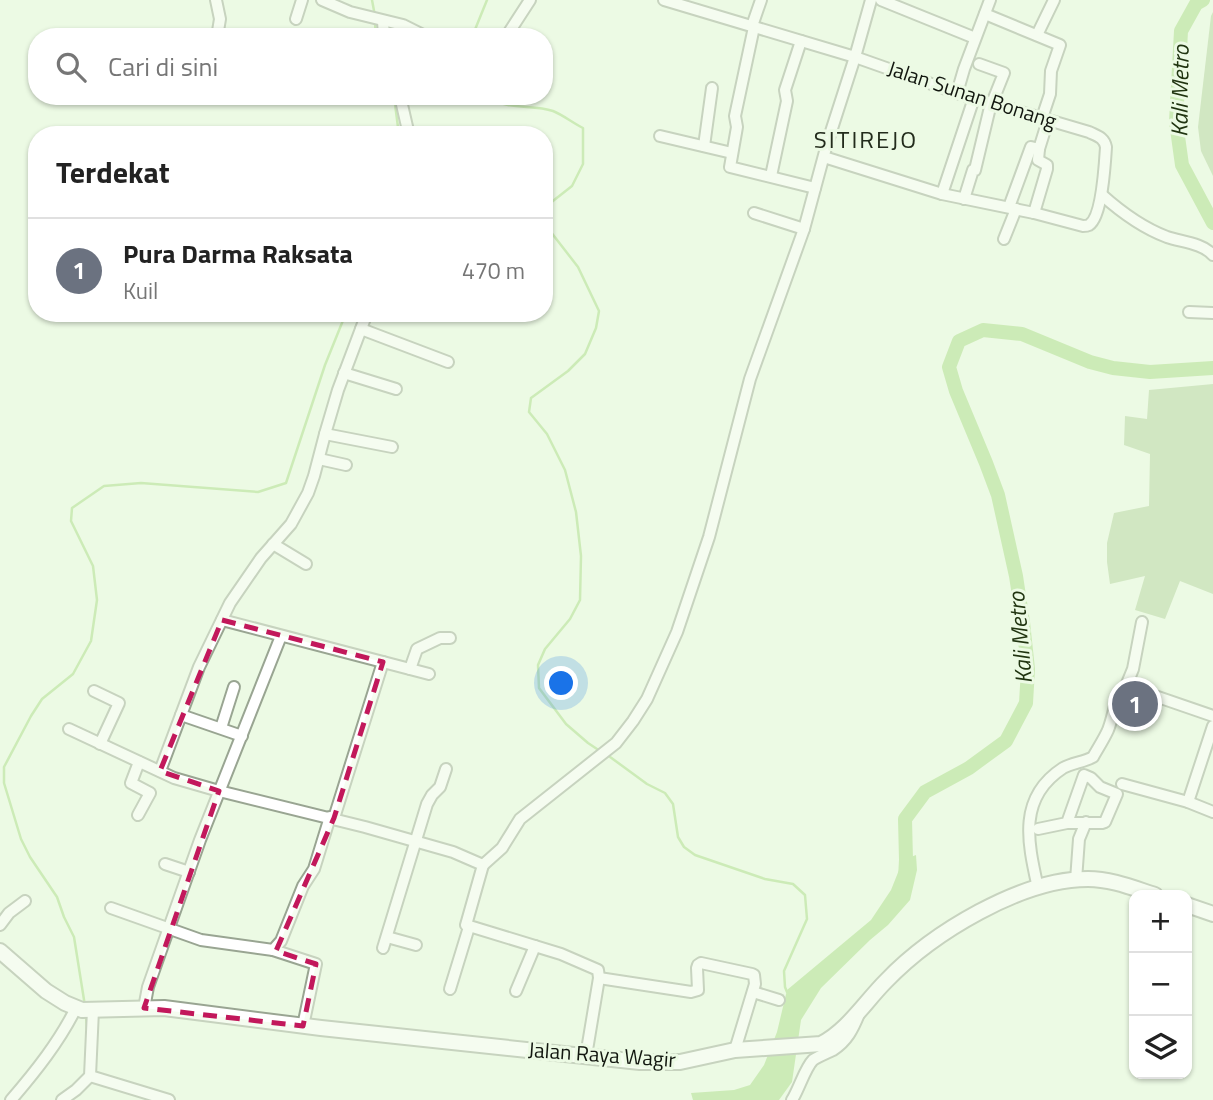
<!DOCTYPE html>
<html lang="id">
<meta charset="utf-8">
<style>
:root{--surface:#fff;--page:#f2f2f2;--text:#222;--muted:#767676;--line:#e0e0e0;--accent:#8a2086}
body{margin:0;font-family:"Titillium Web",sans-serif;background:var(--page);color:var(--text)}
.controls{position:absolute;right:21px;bottom:21px;display:grid;overflow:hidden;border-radius:14px;box-shadow:0 2px 5px #0004}
.controls button{width:63px;height:63px;display:grid;place-items:center;padding:0;border:0;border-bottom:2px solid var(--line);background:var(--surface);color:var(--text);font:35px sans-serif}
.you{position:absolute;left:562px;top:684px;width:24px;height:24px;margin:-18px;border:5px solid #fff;border-radius:50%;background:#1a73e8;box-shadow:0 0 0 10px #1a73e833}
.badge{display:grid;place-items:center;width:46px;height:46px;border-radius:50%;background:var(--accent);color:#fff;font-size:23px;font-weight:700}
.pin{position:absolute;translate:-50% -50%;border:4px solid #fff;box-shadow:0 2px 7px #0006}
.list{margin:0;padding:0;list-style:none}
h2{display:flex;justify-content:space-between;align-items:center;height:91px;margin:0;padding:0 28px;font-size:30px}
h2 small{font-size:23px;font-weight:400;color:var(--muted)}
.list li{display:grid;grid-template-columns:46px 1fr auto;gap:21px;align-items:center;box-sizing:border-box;height:105px;padding:0 28px;border-top:2px solid var(--line)}
.list b{display:block;font-size:26px;white-space:nowrap}
.list p{margin:0;font-size:23px;white-space:nowrap;color:var(--muted)}
.list em{font-size:23px;font-style:normal;color:var(--muted)}
.icon{flex:none;width:38px;height:38px;fill:none;stroke:currentColor;stroke-width:2;stroke-linecap:round;stroke-linejoin:round}
.map{position:relative;flex:none;width:1213px;height:1100px;overflow:hidden}
.search{position:absolute;background:var(--surface);box-shadow:0 2px 5px #0004;left:28px;top:28px;width:525px;height:77px;display:flex;align-items:center;gap:18px;box-sizing:border-box;padding:0 24px;border-radius:28px;color:var(--muted);font-size:26px}
.panel{position:absolute;background:var(--surface);box-shadow:0 2px 5px #0004;left:28px;top:126px;width:525px;height:196px;border-radius:28px}
.map>svg:first-child{display:block}
.green{fill:#afd09a}
.water{fill:#a5da81}
.lines{fill:none;stroke-linecap:round;stroke-linejoin:round}
.stream{stroke:#a5da81;stroke-width:2.5}
.river{stroke:#a5da81;stroke-width:14}
.minor-casing{stroke:#99a592;stroke-width:14}
.major-casing{stroke:#99a592;stroke-width:18}
.minor{stroke:#fff;stroke-width:10}
.major{stroke:#fff;stroke-width:14}
.marked{fill:none;stroke:#c2185b;stroke-width:5;stroke-dasharray:14 9;stroke-linejoin:round}
.labels{text-anchor:middle;stroke-width:6;stroke-linejoin:round;paint-order:stroke}
.street-label{font-size:21px;fill:#12170f;stroke:#ecfae4}
.water-label{font-size:23px;font-style:italic;fill:#203410;stroke:#ecfae4}
.quarter-label{font-size:24px;letter-spacing:2px;fill:#232c1c;stroke:#ecfae4}
</style>
<div class="map">
<svg width="1213" height="1100" viewBox="0 0 1213 1100">
<rect width="100%" height="100%" fill="#ecfae4"/>
<g class="green">
<polygon points="1213,12 1213,176 1201,151 1198,127 1211,16"/>
<polygon points="1213,384 1213,594 1180,581 1165,619 1135,610 1145,576 1110,584 1107,562 1107,543 1114,513 1149,506 1150,454 1124,445 1125,416 1147,419 1149,390"/>
</g>
<polygon class="water" points="916,855 917,870 910,900 888,925 870,940 821,988 801,1020 792,1082 779,1100 693,1100 691,1093 734,1090 750,1085 764,1065 777,1032 787,990 871,920 891,890 903,860"/>
<g class="lines">
<g class="stream">
<polyline points="372,0 375,16"/>
<polyline points="375,23 376,37"/>
<polyline points="472,37 487,0"/>
<polyline points="394,96 399,135"/>
<path d="M487,96c19,15 44,8 66,15 10,4 20,12 30,17v36l-11,22 -28,22"/>
<polyline points="544,217 547,227 578,267 599,311 596,328 585,354 568,371 531,398 529,412 547,434 565,470 576,512 581,556 580,600 570,619 545,649 538,665 539,688 566,724 588,743 600,751"/>
<polyline points="606,754 647,784 665,793 673,804 678,837 684,847 695,855 765,879 793,884 805,895 807,919 784,971 785,987 787,992"/>
<polyline points="85,1006 74,937 64,917 57,897 30,857 21,839 4,783 4,767 31,716 42,699 73,674 91,641 97,600 93,566 71,521 72,508 104,486 141,483 258,492 286,483 325,365 346,313"/>
<polyline points="86,1016 87,1031"/>
</g>
<g class="river">
<polyline points="1203,0 1196,4 1181,31 1176,122 1182,165 1213,223"/>
<polyline points="905,878 906,860 905,819 925,792 969,768 1006,741 1026,703 1028,669 1023,622 1016,576 998,495 986,463 956,391 949,367 959,341 983,330 1022,334 1090,362 1113,368 1150,372 1213,368"/>
</g>
<g class="minor-casing">
<g id="minor">
<polyline points="216,0 220,19 217,37"/>
<polyline points="322,0 350,12 403,25 427,37"/>
<polyline points="664,0 855,57 871,0"/>
<polyline points="881,0 975,38"/>
<polyline points="985,14 1060,45 1051,71 1050,94 1042,118"/>
<polyline points="296,19 302,0"/>
<polyline points="383,21 384,37"/>
<polyline points="752,26 761,0"/>
<polyline points="754,27 735,116 737,127 730,167 815,188"/>
<polyline points="1037,35 1054,0"/>
<polyline points="506,37 530,0"/>
<polyline points="979,64 1004,73 992,103"/>
<polyline points="957,93 964,69 990,0"/>
<polyline points="400,96 409,135"/>
<polyline points="660,136 732,153"/>
<polyline points="704,146 712,88"/>
<polyline points="771,176 787,101 785,90 801,41"/>
<polyline points="942,194 974,98"/>
<path d="M1102,195c19,17 41,33 65,42 15,5 35,6 46,18"/>
<polyline points="964,199 973,170 975,170 991,103"/>
<polyline points="1009,207 1031,147 1039,149 1048,120"/>
<polyline points="754,213 804,229"/>
<polyline points="1034,213 1047,169 1047,165 1038,160 1039,149"/>
<polyline points="1004,239 1016,209"/>
<polyline points="1189,312 1213,313"/>
<polyline points="361,329 448,362"/>
<polyline points="344,373 396,389"/>
<polyline points="325,434 392,447"/>
<polyline points="319,459 346,465"/>
<polyline points="273,544 306,564"/>
<polyline points="222,620 429,674"/>
<polyline points="410,669 417,649 440,638 450,638"/>
<polyline points="1126,686 1133,669 1142,622"/>
<polyline points="94,691 119,703 100,744"/>
<polyline points="181,715 242,736"/>
<polyline points="221,728 234,687"/>
<polyline points="69,729 174,778 219,791 365,827 453,852 483,865 466,925 561,954 598,970 599,978 586,1056"/>
<polyline points="160,771 199,667 230,603 261,558 291,524 308,493 314,476 325,434 338,390 367,313"/>
<polyline points="1122,784 1188,802 1213,812"/>
<polyline points="1188,802 1213,726"/>
<polyline points="138,815 150,793 131,783 139,762"/>
<polyline points="334,818 383,662"/>
<polyline points="1038,829 1067,823 1084,775 1091,778 1100,787 1117,794 1105,822 1102,823 1067,823"/>
<polyline points="165,864 189,872"/>
<path d="M483,865l19,-17 18,-29 96,-76 17,-22 14,-22 30,-67 32,-95 41,-158 54,-150 23,-85 28,-87 102,36 132,39c8,4 15,5 17,15 -1,16 -4,70 -17,78 -2,1 -4,1 -6,1l-49,-13 -92,-19 -118,-37"/>
<polyline points="1076,880 1079,839 1086,822"/>
<path d="M1038,888c-10,-45 -21,-90 25,-120 9,-5 21,-6 30,-11 5,-9 11,-18 15,-27 6,-15 6,-31 18,-44l87,30"/>
<polyline points="111,908 201,940 273,950 281,941 303,886 314,869 330,817"/>
<polyline points="0,925 9,913 25,901"/>
<polyline points="387,937 416,945"/>
<polyline points="383,948 427,804 432,795 440,787 446,769"/>
<polyline points="273,950 316,964 303,1026"/>
<polyline points="599,978 691,992 698,990 697,968 698,965 701,963 752,974 754,975 755,984 735,1050"/>
<polyline points="450,989 469,927"/>
<polyline points="516,991 535,946"/>
<polyline points="753,992 779,1000"/>
<polyline points="144,1008 148,987 200,840 281,636"/>
<polyline points="90,1076 169,1100"/>
<path d="M11,1100c25,-29 48,-58 65,-92"/>
<polyline points="62,1100 76,1090 90,1076 93,1010"/>
<path d="M792,1100c7,-11 13,-32 21,-40 6,-4 14,-7 20,-10 14,-9 20,-21 26,-36"/>
</g>
</g>
<g class="major-casing">
<g id="major">
<polyline points="1187,905 1213,914"/>
<path d="M0,951l46,40 19,12 17,7 82,-2 157,20 319,34h40l55,-12 86,-6c27,-14 44,-42 65,-63 46,-48 135,-102 202,-102 23,0 45,9 67,16"/>
</g>
</g>
<use href="#minor" class="minor"/>
<use href="#major" class="major"/>
</g>
<path d="M0 0H1213V1100H0ZM222,620l161,42 -49,156 -58,133 40,13 -13,62 -159,-18 75,-217 -59,-20z" fill="#ecfae4" fill-opacity=".55" fill-rule="evenodd"/>
<path class="marked" d="M222,620l161,42 -49,156 -58,133 40,13 -13,62 -159,-18 75,-217 -59,-20z"/>
<g class="labels">
<g class="street-label">
<text transform="translate(972 95) rotate(18)" y="7">Jalan Sunan Bonang</text>
<text transform="translate(602 1055) rotate(4)" y="7">Jalan Raya Wagir</text>
</g>
<g class="water-label">
<text transform="translate(1180 91) rotate(-89)" y="8">Kali Metro</text>
<text transform="translate(1020 638) rotate(-95)" y="8">Kali Metro</text>
</g>
<g class="quarter-label">
<text x="866" y="148">SITIREJO</text>
</g>
</g>
</svg>
<div class="controls">
<button>+</button>
<button>−</button>
<button><svg class="icon" aria-label="layers" viewBox="0 0 24 24"><path d="M12 4l9 5-9 5-9-5zM3 14l9 5 9-5"/></svg></button>
</div>
<div class="you"></div>
<div class="pin badge" style="left:1135px;top:704px;background:#6b7280">1</div>
<div class="search"><svg class="icon" aria-label="search" viewBox="0 0 24 24"><circle cx="10" cy="10" r="6"/><path d="M15 15l6 6"/></svg>Cari di sini</div>
<section class="panel">
<h2>Terdekat<small></small></h2>
<ul class="list">
<li><span class="badge" style="background:#6b7280">1</span><div><b>Pura Darma Raksata</b><p>Kuil</p></div><em>470 m</em></li>
</ul>
</section>
</div>
